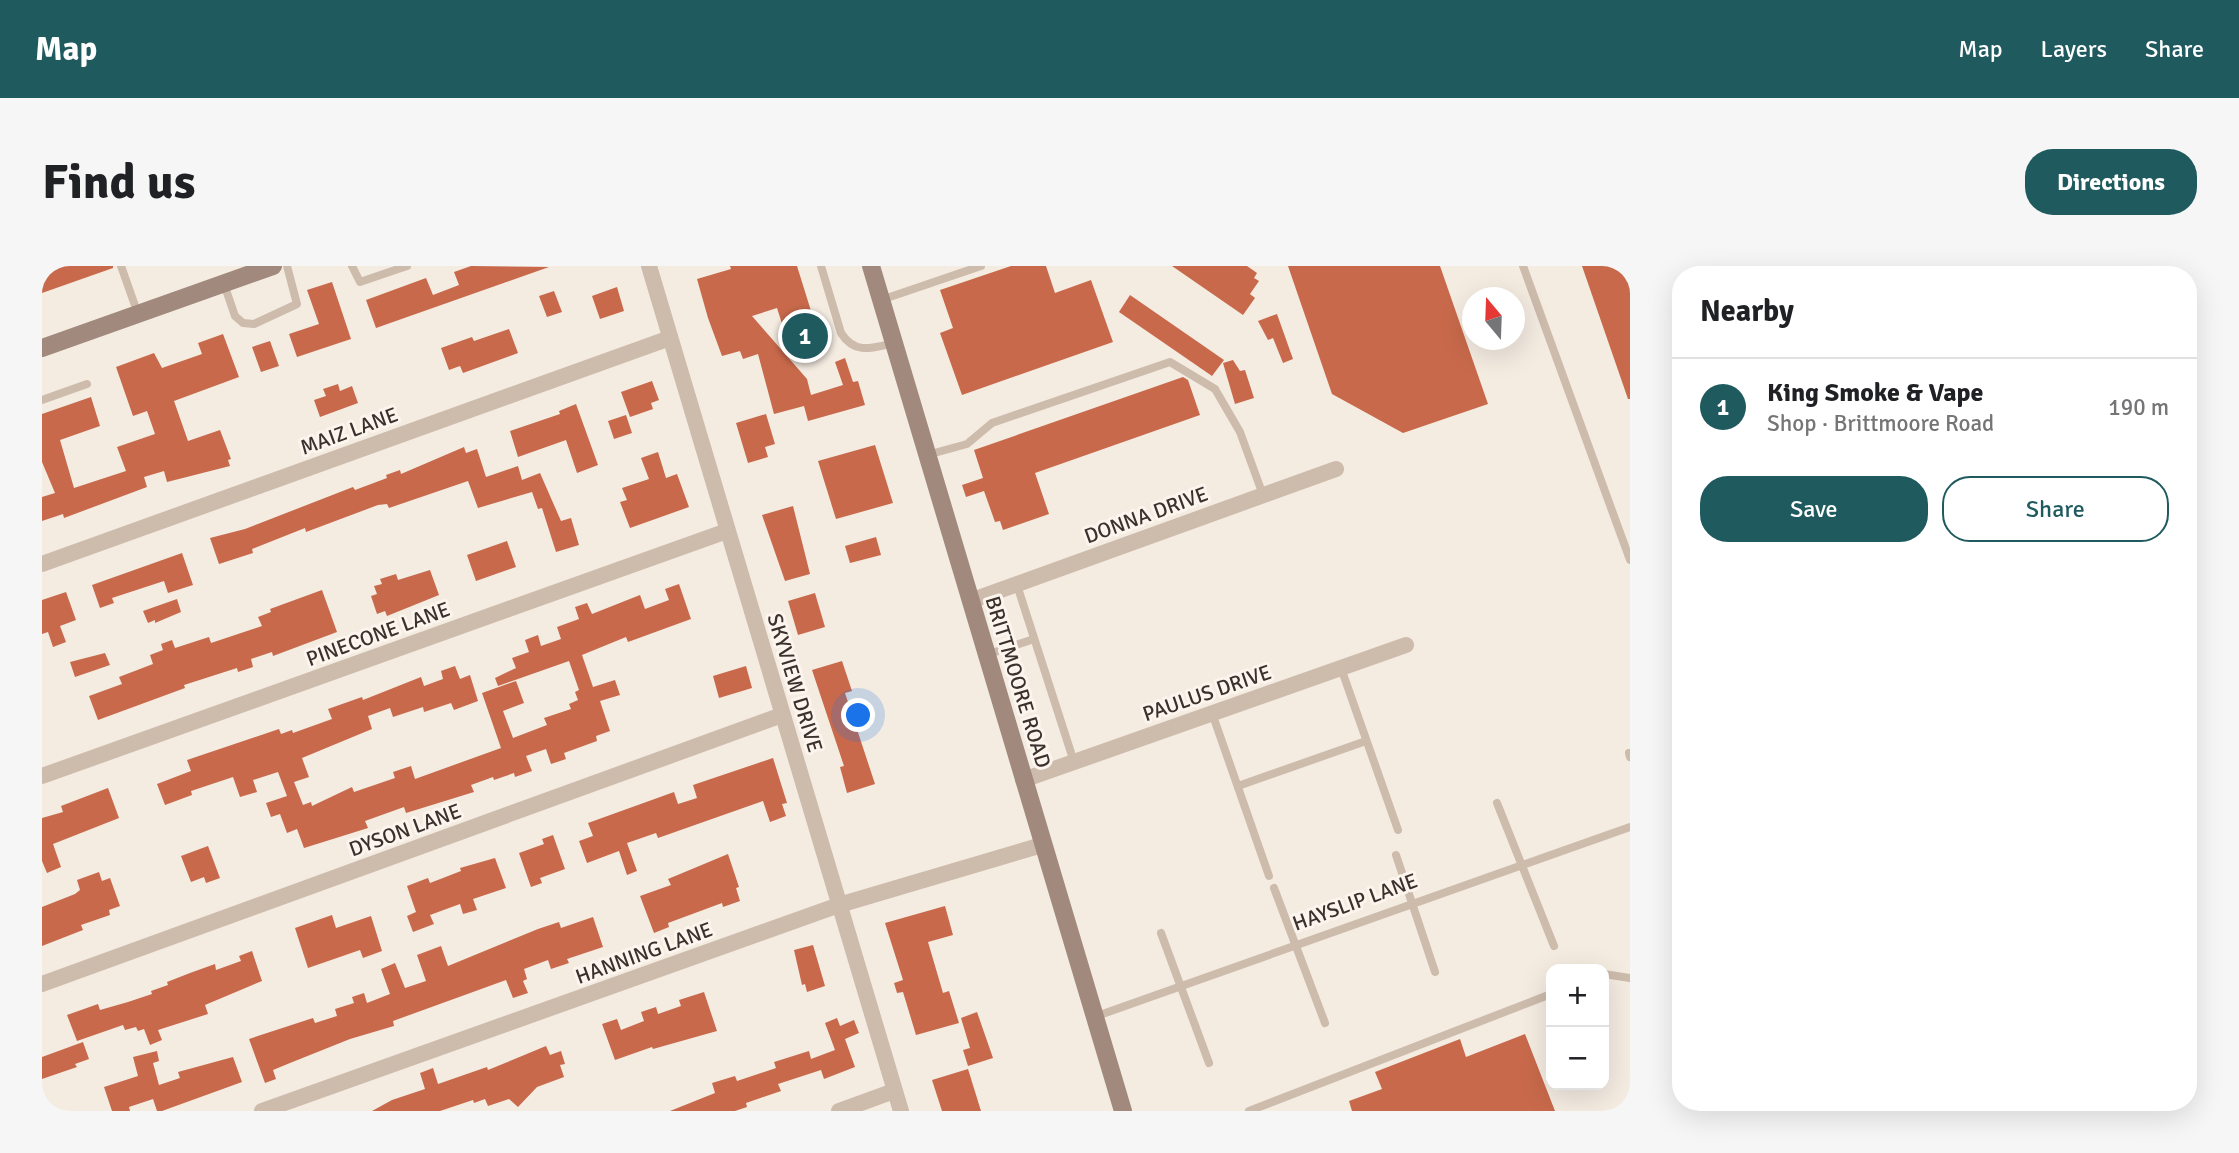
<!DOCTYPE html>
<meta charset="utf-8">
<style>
:root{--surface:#fff;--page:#f6f6f6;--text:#202124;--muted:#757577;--line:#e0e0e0;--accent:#1f5a5e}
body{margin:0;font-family:Signika,sans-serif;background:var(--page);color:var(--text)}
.controls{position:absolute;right:21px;bottom:21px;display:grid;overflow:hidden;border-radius:14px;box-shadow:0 7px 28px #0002}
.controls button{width:63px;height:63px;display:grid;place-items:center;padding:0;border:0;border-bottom:2px solid var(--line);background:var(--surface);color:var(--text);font:35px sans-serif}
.compass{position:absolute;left:1420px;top:21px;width:63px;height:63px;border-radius:50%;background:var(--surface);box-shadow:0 7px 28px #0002;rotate:341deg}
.you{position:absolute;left:817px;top:450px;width:24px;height:24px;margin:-18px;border:5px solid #fff;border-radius:50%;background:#1a73e8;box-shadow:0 0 0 10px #1a73e833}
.badge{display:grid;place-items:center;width:46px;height:46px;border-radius:50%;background:var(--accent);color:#fff;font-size:23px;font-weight:700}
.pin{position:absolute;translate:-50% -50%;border:4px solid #fff;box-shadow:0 2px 7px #0006}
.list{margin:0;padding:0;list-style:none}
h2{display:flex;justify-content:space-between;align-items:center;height:91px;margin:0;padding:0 28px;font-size:30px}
h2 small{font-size:23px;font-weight:400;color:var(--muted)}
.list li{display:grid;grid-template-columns:46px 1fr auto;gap:21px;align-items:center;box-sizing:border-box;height:98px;padding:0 28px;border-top:2px solid var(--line)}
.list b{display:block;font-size:26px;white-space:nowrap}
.list p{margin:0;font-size:23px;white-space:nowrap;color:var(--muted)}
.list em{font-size:23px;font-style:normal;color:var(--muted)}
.actions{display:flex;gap:14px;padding:21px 28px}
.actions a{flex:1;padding:16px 0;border:2px solid var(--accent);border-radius:28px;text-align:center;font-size:24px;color:var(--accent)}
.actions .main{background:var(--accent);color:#fff}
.map{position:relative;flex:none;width:1588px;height:845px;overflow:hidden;border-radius:28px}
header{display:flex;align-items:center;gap:42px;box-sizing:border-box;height:98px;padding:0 35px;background:var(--accent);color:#fff}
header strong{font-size:33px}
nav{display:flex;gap:38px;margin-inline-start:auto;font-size:24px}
.intro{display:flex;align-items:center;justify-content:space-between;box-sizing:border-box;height:168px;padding:0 42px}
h1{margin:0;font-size:49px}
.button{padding:18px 32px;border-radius:28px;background:var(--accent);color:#fff;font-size:24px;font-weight:700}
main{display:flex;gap:42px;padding:0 42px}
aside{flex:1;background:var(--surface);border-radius:28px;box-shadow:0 7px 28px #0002}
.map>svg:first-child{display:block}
.building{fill:#c8694b}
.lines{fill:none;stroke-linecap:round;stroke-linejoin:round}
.service{stroke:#cdbbac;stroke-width:8}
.minor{stroke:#cdbbac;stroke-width:16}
.secondary{stroke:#a18a7d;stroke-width:18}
.labels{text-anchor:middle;stroke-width:6;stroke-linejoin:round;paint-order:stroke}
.street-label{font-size:21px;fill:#3b302b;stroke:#fbf5ee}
</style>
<header>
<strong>Map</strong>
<nav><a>Map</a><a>Layers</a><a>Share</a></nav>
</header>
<div class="intro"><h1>Find us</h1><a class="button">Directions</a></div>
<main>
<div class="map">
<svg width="1588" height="845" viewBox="0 0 1588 845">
<rect width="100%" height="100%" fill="#f4ebe1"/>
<g class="building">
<polygon points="0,0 71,0 71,2 0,27"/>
<polygon points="429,0 507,1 334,62 324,34 384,12 391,29 417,19 412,6"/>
<polygon points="688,0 755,0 779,77 749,86 735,42 710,50 765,113 769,129 801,119 793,96 803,92 811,116 816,115 823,139 766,155 762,140 732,148 716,88 701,93 698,85 680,90 666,52 655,13 689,3"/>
<polygon points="969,0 1004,0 1013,27 1049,14 1071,76 920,129 898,67 911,62 898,24"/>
<polygon points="1130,0 1205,0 1215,7 1212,12 1217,15 1208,28 1213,32 1201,49"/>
<polygon points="1246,0 1398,0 1446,138 1361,167 1290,128"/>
<polygon points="1540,0 1588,0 1588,133 1586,133"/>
<polygon points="290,16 309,73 255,91 247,68 277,58 265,24"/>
<polygon points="575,21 582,45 558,53 550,30"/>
<polygon points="512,25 520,46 505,51 497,30"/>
<polygon points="1088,29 1182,94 1170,110 1077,46"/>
<polygon points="1235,48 1251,93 1241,97 1231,72 1226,74 1216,55"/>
<polygon points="467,63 476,87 421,107 418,100 407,104 399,82 430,71 432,75"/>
<polygon points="181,68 197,111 132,135 146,175 178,164 189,193 186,194 188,200 125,216 122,205 102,211 105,221 22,252 21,248 0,255 0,231 13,227 0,196 0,148 49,131 58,160 18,174 32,222 84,205 75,181 113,168 105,145 91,150 74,101 112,87 120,102 160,88 156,77"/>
<polygon points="228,75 237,100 219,106 210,81"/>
<polygon points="1191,94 1198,105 1203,104 1212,132 1193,138 1181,97"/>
<polygon points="1141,111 1146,114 1158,149 993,207 1007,248 961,264 958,255 953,256 942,225 924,231 920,219 941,212 932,184"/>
<polygon points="610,115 617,134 609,137 611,143 588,151 579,126"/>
<polygon points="296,118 298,125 310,120 316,137 278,151 272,134 284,130 281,123"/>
<polygon points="534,138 556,199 535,207 524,174 476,191 468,165 518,148 517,145"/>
<polygon points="724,148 733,178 723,181 726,191 706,197 694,157"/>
<polygon points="584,149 590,167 572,173 566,155"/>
<polygon points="833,179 851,237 794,253 776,195"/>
<polygon points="422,181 424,187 435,183 444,211 476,200 480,214 498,207 519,255 529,252 537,279 514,286 500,242 496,243 490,226 436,242 426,215 347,242 345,238 336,239 264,266 263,262 210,283 211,287 177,298 168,272 203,263 311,221 313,224 345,212 344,209 358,204 359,208"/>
<polygon points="616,186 624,212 635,208 647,241 588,262 578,236 585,234 580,222 607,213 599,192"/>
<polygon points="751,240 768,308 743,315 720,249"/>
<polygon points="834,271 839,289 808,297 803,280"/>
<polygon points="465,275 474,301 434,315 425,289"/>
<polygon points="140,287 151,319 126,327 122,315 70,332 72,337 58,342 50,319"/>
<polygon points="388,304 397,329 345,350 343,345 335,348 329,330 335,328 332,320 340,318 338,313 354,308 356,314"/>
<polygon points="637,318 649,353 586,376 584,371 540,389 551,421 573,414 578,429 558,435 568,465 554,470 555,475 522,487 524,493 509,498 504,483 484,490 490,505 473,511 472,507 452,514 451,511 429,519 432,526 364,547 362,541 323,555 326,562 262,582 255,563 245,567 238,548 229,551 224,537 245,530 236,506 211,514 215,526 198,531 191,511 149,525 150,529 123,539 115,518 149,505 145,494 237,463 239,468 250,464 251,467 290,453 286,443 320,431 321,434 379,411 382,420 401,413 399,405 413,400 418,413 428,409 436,435 412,444 409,437 382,446 381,441 351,451 348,442 326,450 330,463 260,492 267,511 252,516 261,539 269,536 270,540 310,521 312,526 353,512 351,506 369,500 373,513 459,482 440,427 474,415 482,437 461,445 471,472 505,459 502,452 529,443 527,438 536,434 533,426 537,424 527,395 456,420 453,412 474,402 470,392 487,386 483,374 496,369 499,380 519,373 515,361 537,353 533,341 545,337 550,348 598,329 603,343 627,334 623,323"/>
<polygon points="280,324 295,366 231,390 230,386 209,393 211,401 196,406 195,402 142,419 143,422 56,454 47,430 80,418 77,411 111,398 108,389 121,384 119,378 130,374 133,382 167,371 169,377 220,360 216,351 229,346 228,343"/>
<polygon points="24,326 34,354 18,360 24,376 11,381 6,366 0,368 0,334"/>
<polygon points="773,327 783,361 756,369 746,335"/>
<polygon points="135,333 139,346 113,357 113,354 106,357 101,345"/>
<polygon points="63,387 68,399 33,411 28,396"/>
<polygon points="800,395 810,425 803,427 833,518 805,527 798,501 802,500 770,404"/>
<polygon points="704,400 710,422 677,432 671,410"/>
<polygon points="731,492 745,537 740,538 744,550 728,556 721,535 616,572 614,567 585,577 595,605 585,609 577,585 545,597 537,575 551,570 546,557 632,526 636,538 655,532 651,519"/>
<polygon points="66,522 77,552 11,578 19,601 5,607 0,595 0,552 21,546 19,540"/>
<polygon points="511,569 523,603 498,612 500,617 489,621 477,587 502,578 500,573"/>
<polygon points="166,580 178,612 164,617 162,611 149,616 139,590"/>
<polygon points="686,588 697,621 694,622 698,635 681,641 680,637 626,657 627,661 612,667 598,630 629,619 626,613"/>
<polygon points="453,592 464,622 431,633 435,644 421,648 418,638 388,649 392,658 371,666 365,650 374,646 365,620 386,612 388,617 419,605 418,602"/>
<polygon points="57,606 60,615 68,612 78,640 67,644 68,649 39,659 41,664 0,680 0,641 33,628 38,624 35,614"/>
<polygon points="903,640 911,669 886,676 901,727 907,725 917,757 874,769 861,726 855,727 852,717 861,714 843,657"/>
<polygon points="290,649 294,662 329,650 340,685 321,692 318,684 266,702 253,662"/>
<polygon points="551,651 561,681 525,693 527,697 509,703 506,694 482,703 485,713 481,715 486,727 471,732 464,714 351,755 352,760 308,773 248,797 231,804 234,813 223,817 207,773 271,752 273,757 295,750 293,743 312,737 310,731 322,727 325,737 348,728 339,703 353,697 363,722 384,715 375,689 399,680 406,700 496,663 517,656 519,662"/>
<polygon points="771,679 783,720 765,726 763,718 760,719 752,684"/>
<polygon points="210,685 220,715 163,739 166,748 116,764 120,774 108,779 102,763 96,765 94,761 83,764 81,759 35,775 25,749 56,738 58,744 86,736 110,728 109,725 126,719 125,716 148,707 173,698 174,704 199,695 197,690"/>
<polygon points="662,726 675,765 611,783 610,781 573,794 560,758 575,753 579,764 602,755 599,746 614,741 616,748 639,740 637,734"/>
<polygon points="935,746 951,792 926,800 921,784 928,782 919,752"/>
<polygon points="795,752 798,760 812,754 817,767 803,773 813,801 782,813 779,804 736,818 739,825 704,837 705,841 693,845 628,845 673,827 670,817 693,810 695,815 734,802 732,796 767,785 769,793 793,784 783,757"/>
<polygon points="1483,768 1513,845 1310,845 1307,835 1340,823 1333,806 1418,773 1424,791"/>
<polygon points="41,776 47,793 33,798 35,801 0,813 0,791"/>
<polygon points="504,780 508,789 519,785 523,798 518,799 522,811 495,821 476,841 467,833 446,840 443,833 432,837 431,834 398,845 330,845 350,834 383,823 378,807 391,802 396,818 445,801 446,804"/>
<polygon points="115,785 117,795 111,797 117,819 138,812 136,806 191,791 200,816 120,845 115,845 111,833 87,841 88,845 70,845 62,821 96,810 91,791"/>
<polygon points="926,803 939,845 900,845 890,814"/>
</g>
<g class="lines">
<g class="service">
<polyline points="79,0 96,48"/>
<polyline points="310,0 318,16 365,0"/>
<path d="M779,0l20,67c14,22 31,15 53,10"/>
<polyline points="1481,0 1588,294"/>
<polyline points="182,18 193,50 201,57 212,58 255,38 245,0"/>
<polyline points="839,34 939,0"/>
<polyline points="0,134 45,118"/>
<polyline points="885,189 925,178 950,157 1128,96 1173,123 1198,166 1221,229"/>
<polyline points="975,319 1032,496"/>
<polyline points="944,389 992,373"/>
<polyline points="1299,402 1356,564"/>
<polyline points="1170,447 1227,610"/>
<polyline points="1587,487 1588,491"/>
<polyline points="1196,520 1324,475"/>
<polyline points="1455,537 1512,680"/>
<polyline points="1354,589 1393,706"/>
<polyline points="1232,622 1283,757"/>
<polyline points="1119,667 1167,797"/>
<polyline points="1562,708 1588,712"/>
<polyline points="1052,751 1588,561"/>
<polyline points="1207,845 1509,728"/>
</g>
<g class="minor">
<polyline points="607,0 859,845"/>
<polyline points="0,298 628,72"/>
<polyline points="928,335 1294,203"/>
<polyline points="0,510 685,265"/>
<polyline points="981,514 1364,379"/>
<polyline points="0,718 740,449"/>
<polyline points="220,845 797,639 1000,579"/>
<polyline points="797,845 852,825"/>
</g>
<g class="secondary">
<polyline points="829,0 1081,845"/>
<polyline points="0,82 231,0"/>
</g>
</g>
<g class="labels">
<g class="street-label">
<text transform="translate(307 165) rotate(-20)" y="7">MAIZ LANE</text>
<text transform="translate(1104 249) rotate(-20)" y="7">DONNA DRIVE</text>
<text transform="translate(336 368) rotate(-20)" y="7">PINECONE LANE</text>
<text transform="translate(976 416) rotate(73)" y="7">BRITTMOORE ROAD</text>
<text transform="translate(753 417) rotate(73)" y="7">SKYVIEW DRIVE</text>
<text transform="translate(1165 427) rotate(-19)" y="7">PAULUS DRIVE</text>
<text transform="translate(363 564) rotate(-20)" y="7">DYSON LANE</text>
<text transform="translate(1313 636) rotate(-20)" y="7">HAYSLIP LANE</text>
<text transform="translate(602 687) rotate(-20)" y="7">HANNING LANE</text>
</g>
</g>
</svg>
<div class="controls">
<button>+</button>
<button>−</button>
</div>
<svg class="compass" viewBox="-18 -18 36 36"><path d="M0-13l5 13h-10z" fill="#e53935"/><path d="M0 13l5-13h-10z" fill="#757577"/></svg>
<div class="you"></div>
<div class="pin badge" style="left:763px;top:70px">1</div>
</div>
<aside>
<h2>Nearby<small></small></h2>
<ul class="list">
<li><span class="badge">1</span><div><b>King Smoke &amp; Vape</b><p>Shop · Brittmoore Road</p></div><em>190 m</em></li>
</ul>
<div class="actions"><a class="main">Save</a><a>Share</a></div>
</aside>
</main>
